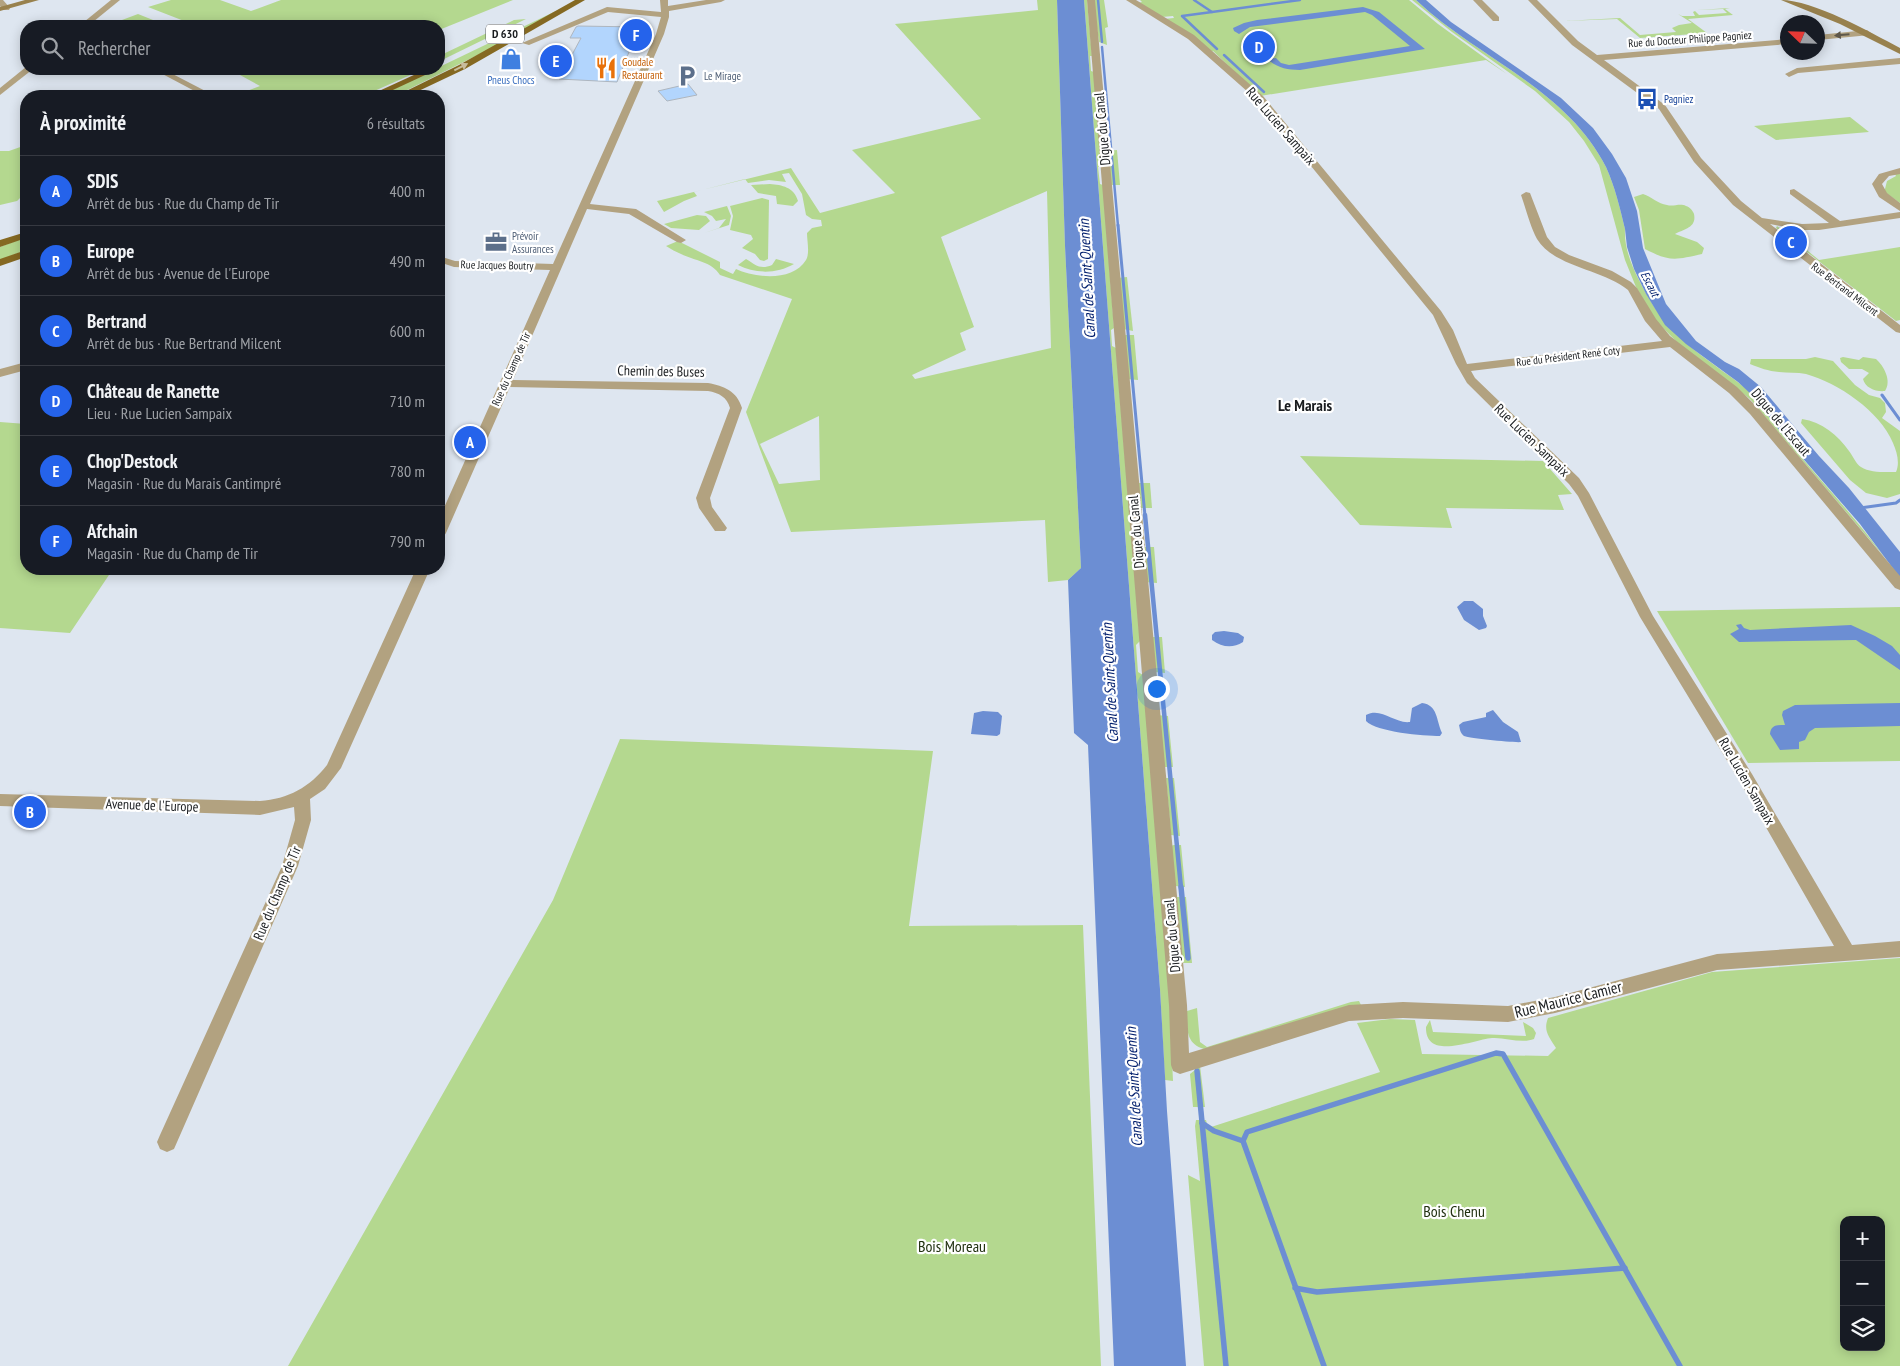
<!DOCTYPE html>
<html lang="fr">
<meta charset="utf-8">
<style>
:root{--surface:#171b24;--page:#242831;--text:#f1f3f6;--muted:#9ea1a6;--line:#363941;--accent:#2563eb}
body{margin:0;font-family:"PT Sans Narrow",sans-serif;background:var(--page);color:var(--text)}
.controls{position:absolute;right:15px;bottom:15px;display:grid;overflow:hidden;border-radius:10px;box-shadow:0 2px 12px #0003}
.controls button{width:45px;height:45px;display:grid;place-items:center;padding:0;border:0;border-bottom:1px solid var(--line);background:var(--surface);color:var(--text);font:25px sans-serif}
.compass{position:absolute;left:1780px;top:15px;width:45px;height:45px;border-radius:50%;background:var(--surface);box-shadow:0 2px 12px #0003;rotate:293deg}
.you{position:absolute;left:1156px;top:688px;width:18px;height:18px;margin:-12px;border:4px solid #fff;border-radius:50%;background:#1a73e8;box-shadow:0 0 0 8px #1a73e833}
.badge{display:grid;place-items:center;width:32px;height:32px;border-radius:50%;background:var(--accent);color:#fff;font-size:16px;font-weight:700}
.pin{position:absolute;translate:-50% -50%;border:2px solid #fff;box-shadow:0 1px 5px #0006}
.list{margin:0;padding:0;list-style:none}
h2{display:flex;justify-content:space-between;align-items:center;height:65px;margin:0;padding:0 20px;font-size:21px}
h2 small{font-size:16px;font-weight:400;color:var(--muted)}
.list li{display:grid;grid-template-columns:32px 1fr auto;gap:15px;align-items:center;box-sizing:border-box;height:70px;padding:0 20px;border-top:1px solid var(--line)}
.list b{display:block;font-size:19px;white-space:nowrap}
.list p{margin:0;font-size:16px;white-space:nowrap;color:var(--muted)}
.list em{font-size:16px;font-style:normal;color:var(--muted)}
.icon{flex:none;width:28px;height:28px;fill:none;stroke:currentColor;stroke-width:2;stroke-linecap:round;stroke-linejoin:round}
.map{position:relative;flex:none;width:1900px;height:1366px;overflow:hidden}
.search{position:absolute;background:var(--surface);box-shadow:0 2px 12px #0003;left:20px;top:20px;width:425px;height:55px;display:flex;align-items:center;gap:12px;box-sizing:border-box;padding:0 18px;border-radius:20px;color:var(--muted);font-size:19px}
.panel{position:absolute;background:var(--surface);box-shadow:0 2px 12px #0003;left:20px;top:90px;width:425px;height:485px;border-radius:20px}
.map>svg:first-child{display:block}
.green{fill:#b4d88f;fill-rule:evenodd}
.water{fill:#6c8ed3}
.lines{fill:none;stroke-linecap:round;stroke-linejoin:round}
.stream-far3{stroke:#6c8ed3;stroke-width:2.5}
.stream-far2{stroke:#6c8ed3;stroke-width:3}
.stream-far1{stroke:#6c8ed3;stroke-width:4.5}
.stream{stroke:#6c8ed3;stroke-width:5.5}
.building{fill:#b2d5fd;stroke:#aeb6bf}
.street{fill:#b2a280;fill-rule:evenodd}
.secondary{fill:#98814d;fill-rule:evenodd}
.primary{fill:#856922;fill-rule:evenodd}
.oneway{fill:#5e584b}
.oneway2{fill:#c8bc9c}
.labels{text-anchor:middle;stroke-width:4.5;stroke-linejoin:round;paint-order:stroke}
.far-street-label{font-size:11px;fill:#191c1f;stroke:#fff}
.far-food-label{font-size:11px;fill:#c56008;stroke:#fff;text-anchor:start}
.far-service-label{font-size:11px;fill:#4e5e75;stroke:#fff;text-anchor:start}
.far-shop-label{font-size:11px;fill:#366cbe;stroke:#fff}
.far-transit-label{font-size:11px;fill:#164399;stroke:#fff;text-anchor:start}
.shield{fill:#fff;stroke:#5e6062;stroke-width:1}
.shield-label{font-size:12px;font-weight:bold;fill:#191c1f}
.far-water-label{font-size:12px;font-style:italic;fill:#011e6d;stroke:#fff}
.street-label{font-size:14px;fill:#191c1f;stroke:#fff}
.water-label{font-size:15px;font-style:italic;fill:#011e6d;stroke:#fff}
.quarter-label{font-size:16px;font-weight:bold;fill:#191c1f;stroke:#fff}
.near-street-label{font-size:16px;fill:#191c1f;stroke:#fff}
.near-park-label{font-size:16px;fill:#223111;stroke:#fff}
</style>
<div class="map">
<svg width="1900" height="1366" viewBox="0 0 1900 1366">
<rect width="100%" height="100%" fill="#dee6f0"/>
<g class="green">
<polygon points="171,0 220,0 251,11 281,0 513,0 439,30 439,26 197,26 148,7"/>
<path d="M1037,0h20l8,246 16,322 -13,12 -20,2 -3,-62 -254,12 -45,-120 46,-113 -72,-24c-9,-14 -25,-14 -39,-21 -5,-2 -10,-5 -15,-8l12,-5 42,21v6l13,6 3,-5c19,9 57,13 70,-9 4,-7 1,-19 1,-27l5,-5 10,-2 -1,-6 -9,-1 -6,-4 -4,-21 -13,-21 -7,1 4,8 -17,-2 -21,3 -3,-4 -51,13 3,4 -13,5 -20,11 -7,-11 134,-33 29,45 75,-20 -43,-43 129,-31 -86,-95 143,-14zM1047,191l4,157 -136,31 -3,-4 54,-25 -6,-17 14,-6 -33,-90zM819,416l1,64 -41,4 -19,-40z"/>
<polygon points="1084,0 1087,0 1092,56 1090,56 1091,71 1094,72 1102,167 1098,167 1100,184 1103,185 1114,328 1111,330 1112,346 1116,348 1140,641 1136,645 1138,672 1143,675 1168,973 1173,1081 1165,1080 1160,989"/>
<polygon points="1093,0 1104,0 1108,27 1105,28 1107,45 1099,42"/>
<polygon points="1140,0 1409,0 1438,24 1507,74 1486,60 1260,96 1213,51 1211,52 1164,19 1174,18 1173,16 1162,17 1138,3 1142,2"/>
<path d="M1412,0h4c61,58 150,88 190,167 9,20 14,41 19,62 -1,18 6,35 14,51 19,39 39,59 74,84 14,11 30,20 41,33 12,14 21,29 33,43 33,40 68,77 99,119l-136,-160 -70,-54 -24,-24 -20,-34 -11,-27 -26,-95 -15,-24 -15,-19 -34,-31 -83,-59z"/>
<polygon points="1730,8 1725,9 1733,15 1688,19 1707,33 1640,38 1617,19 1564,21 1620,18 1640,35 1676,32 1672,28 1679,25 1692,23 1678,14 1682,16 1695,16 1693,12 1695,11 1699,15 1727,13 1723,9 1697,10"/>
<polygon points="558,10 492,48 395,96 379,96"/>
<polygon points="138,14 168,26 106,26"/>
<polygon points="526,19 442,60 439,62 439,56 514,20"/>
<polygon points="229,69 424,69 363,96 256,96 247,91 260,86"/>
<polygon points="1850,117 1869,132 1776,140 1754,126"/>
<polygon points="26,145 26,192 17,201 0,205 0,151 9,151"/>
<polygon points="1117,150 1120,185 1111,185 1108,151"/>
<polygon points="1900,173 1900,203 1882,190 1885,189 1887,181 1896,176 1895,174"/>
<path d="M770,184c12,1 24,3 28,17l-5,5 -16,-2 -1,-8 -18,-3 -7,-8z"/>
<path d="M1643,194c9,3 15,10 24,11 6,2 13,-2 19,1 4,1 7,5 8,8 3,14 -11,15 -19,20l22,8 7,6 -2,6c-27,6 -32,8 -57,-5l-6,-39 -5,-13z"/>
<polygon points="762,198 769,200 768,259 764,261 760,260 755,254 742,248 753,239 751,235 730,230 733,216 730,206"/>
<polygon points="727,206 731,216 729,225 704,233 719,228 726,219 716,221 712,216 704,212"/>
<polygon points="697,215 706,216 710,221 699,230 671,228 664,224"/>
<polygon points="1777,226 1819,260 1900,247 1900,320 1896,321 1776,228"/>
<polygon points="26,237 26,250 0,260 0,247"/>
<path d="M746,259c10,6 14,11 26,6l4,-6 18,5c-17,10 -39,10 -56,1z"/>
<polygon points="1127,277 1133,331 1123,329 1117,278"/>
<polygon points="1124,335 1134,335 1138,380 1127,379"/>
<path d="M1815,357l18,4 22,24 14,10 11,3 5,5 1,9 -4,6 18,13v63l-13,4 -21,-5 -16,-13 -49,-57 1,-4c20,3 36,16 47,32 4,5 7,13 12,16 9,6 24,5 35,5 4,-9 1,-20 -3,-29 -13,-32 -55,-60 -87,-69 -9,-2 -18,-1 -27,-2 -11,-1 -19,-4 -29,-8l1,-5h55z"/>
<path d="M1843,357l16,3 4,-3 13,2c8,7 16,22 9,32 -9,1 -20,-3 -22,-12l6,-6 -7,-4h-13l-8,-7 -1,-4z"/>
<polygon points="0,422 26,424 26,569 113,569 70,633 0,628"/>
<polygon points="1300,456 1543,461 1572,494 1558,495 1564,510 1446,508 1452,528 1360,525"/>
<polygon points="1135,483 1150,483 1152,508 1140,508"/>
<polygon points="1144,547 1154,547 1157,583 1145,582"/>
<polygon points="1900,607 1900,761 1748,763 1657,611"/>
<polygon points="1149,637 1162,637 1165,673 1155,672"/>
<polygon points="1156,715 1168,716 1173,767 1164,767"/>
<polygon points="620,739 933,751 909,926 1083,925 1101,1366 288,1366 553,900"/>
<polygon points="1166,778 1174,778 1180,836 1171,835"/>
<polygon points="1174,845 1181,845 1185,887 1175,886 1170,846"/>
<polygon points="1176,897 1186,897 1192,963 1182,963"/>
<path d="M1900,958v408h-696l-16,-191 12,6 -5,-55 1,-6h10l2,8 172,-56 -23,-49 33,-4 25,1 7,34 126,2 8,-8c-7,-11 -13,-17 -8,-30l164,-46zM1844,1220h37v127h-37z"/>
<path d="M1359,1001l2,4 -157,44c-19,-5 -17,-22 -17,-38l10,-3 3,34 7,5 144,-45z"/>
<path d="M1430,1020l3,12 93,4 -3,-14 10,6 3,5 -2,6c-13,5 -29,-2 -42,-1 -17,1 -67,24 -66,-11z"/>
<polygon points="1200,1066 1205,1107 1193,1107 1190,1074"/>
</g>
<g class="water">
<polygon points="1057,0 1084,0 1160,989 1167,1111 1186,1366 1114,1366 1088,745 1074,733 1068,580 1081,568 1065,246"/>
<path d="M1416,0h10l25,22 110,76 32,30 19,26 14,24 11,33 6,37 23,56 30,37 29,21 14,7 22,18 58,69 30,32 51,64v26l-40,-54 -74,-85 -32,-42 -16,-15 -52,-38 -21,-19 -19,-31 -12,-25 -7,-22 -2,-18c-5,-21 -10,-42 -19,-62 -40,-79 -129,-109 -190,-167z"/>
<path d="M1363,7l16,5 46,37 -125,21c-14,0 -22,-2 -33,-11l9,-1 5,5 8,2 121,-19 -38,-31 -7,-3 -115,15 -11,7 -5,-3 -1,-3 11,-5 13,-3z"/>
<polygon points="1464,601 1473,601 1483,609 1483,616 1487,626 1486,628 1479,630 1464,620 1457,607"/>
<polygon points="1741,624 1744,628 1750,630 1851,625 1875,636 1892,646 1900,655 1900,670 1856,640 1739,642 1730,634 1739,629 1736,625"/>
<path d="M1224,631l14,2 6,4 -1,5c-11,7 -21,5 -31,-2v-5l3,-3z"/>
<path d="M1422,703c16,2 14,17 20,30l-2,3c-16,0 -64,-4 -74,-15v-6c16,-8 28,9 44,7l2,-14z"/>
<path d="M1900,703v23l-85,2 -6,4 -4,8 -6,2v7l-19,1 -10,-16c1,-9 7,-9 15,-9l-3,-10 1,-4 12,-6z"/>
<path d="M1493,710l10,12 15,10 3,10c-5,1 -54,-4 -57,-6 -4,-3 -4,-7 -5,-11l4,-3 23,-5v-4z"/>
<polygon points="983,711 998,712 1002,716 1000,734 997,736 971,734 974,713"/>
</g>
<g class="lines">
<g class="stream-far3">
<polyline points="1098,0 1102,42"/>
<polyline points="1194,0 1212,12 1182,16 1217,49"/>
<polyline points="1212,12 1300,0"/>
<polyline points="1102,47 1118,226"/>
<polyline points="1224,55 1264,92"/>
</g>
<g class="stream-far2">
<polyline points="1118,225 1145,516"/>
<polyline points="1882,395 1900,420"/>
<polyline points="1860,508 1896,503 1900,500"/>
</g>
<polyline class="stream-far1" points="1145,515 1181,888"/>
<g class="stream">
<polyline points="1181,887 1188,958"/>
<polyline points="1197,1071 1226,1366"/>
<polyline points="1202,1123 1214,1131 1243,1141 1324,1366"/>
<polyline points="1243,1141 1247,1132 1496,1053 1503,1054 1680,1366"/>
<polyline points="1295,1288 1317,1292 1625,1268"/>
</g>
</g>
<g class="building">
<polygon points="578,26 639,27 617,82 559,79 581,38 570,38 576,27"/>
<polygon points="688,84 697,95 667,101 658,91"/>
</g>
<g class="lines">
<g class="street">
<polygon points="0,0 3,0 10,8 9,10 3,10 0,6"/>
<polygon points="111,0 120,0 88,26 79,26"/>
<path d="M660,0h8v6l38,-6h19l-4,2 -52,9v6l-5,17 -74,170 46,5 50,31 -5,3 -4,-1 -48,-28 -42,-5 -74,171 195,3c16,3 29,8 34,25l-32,90 2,9 15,21 -2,3h-10l-16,-23 -3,-10 34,-90c-3,-11 -11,-15 -22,-17l-198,-4 -64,146 -2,3 -5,1v-18l111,-249 -96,-3 -15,-5v-6l16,5 98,3 103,-230 5,-17 -53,-5 -79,33 -7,-2 85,-36 54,5z"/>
<path d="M1087,0h8l92,1005 2,48 160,-48 54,-3 105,4 47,-9 162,-43 117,-8 -94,-164 -100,-165 -62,-121 -9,-12 -102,-101 -11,-19 -23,-49 -176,-215 -69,-61 -62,-39h10l58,35 69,61 178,215 12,19 14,34 195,-23 -17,-20 -17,-31c-26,-21 -74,-23 -91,-51 -7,-13 -11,-30 -16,-44l5,-3 4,1 17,44 8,10 14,8 43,16 19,11 6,6 19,31 14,17 67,51 21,21 142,168v14l-5,-2 -145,-174 -21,-21 -59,-46 -199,24 4,7 104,100 10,15 64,123 99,158 100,171 48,-4v16l-183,13 -162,43 -47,9 -105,-4 -54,3 -169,53 -7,-3 -2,-6 -2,-60z"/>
<polygon points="1473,0 1482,0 1499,17 1499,21 1493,21"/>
<polygon points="1528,0 1537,0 1578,41 1597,55 1788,39 1788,44 1604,60 1665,105 1701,158 1741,201 1762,218 1802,224 1829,223 1790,194 1790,190 1794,189 1840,221 1900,212 1900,218 1819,230 1802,230 1770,224 1900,325 1900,333 1896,332 1733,205 1694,162 1659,109 1572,45"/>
<polygon points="1867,30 1871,33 1870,35 1818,40 1818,35"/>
<polygon points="1900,58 1900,64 1798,73 1789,77 1785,74 1797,68"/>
<polygon points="26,67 33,69 0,95 0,88"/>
<polygon points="153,69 163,69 215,96 204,96"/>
<polygon points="1900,168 1900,174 1889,176 1882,184 1887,193 1900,203 1900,211 1879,197 1872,184 1879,174"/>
<polygon points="26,362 26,370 0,377 0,369"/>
<path d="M416,569h14l-89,199 -16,21 -15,10 1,21 -13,46 -124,283 -7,3 -7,-3 -3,-7 3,-7 122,-269 13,-46 -1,-13 -34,8 -260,-9v-12l260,7c28,-2 50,-14 67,-36z"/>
</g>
<g class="secondary">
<polygon points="25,0 39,0 0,11 0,7"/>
<path d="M1781,0c32,0 89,32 119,48v6l-60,-30z"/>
</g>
<g class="primary">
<polygon points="575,0 585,0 465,69 408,96 396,96 459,65"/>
<polygon points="427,69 438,69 380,96 368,96"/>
<polygon points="26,232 26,238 0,247 0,240"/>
<polygon points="26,250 26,257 0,266 0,259"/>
</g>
</g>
<defs><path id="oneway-solid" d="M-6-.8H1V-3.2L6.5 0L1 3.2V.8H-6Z" transform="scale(1.25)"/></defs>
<use class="oneway" href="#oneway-solid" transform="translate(1842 35) rotate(175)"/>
<use class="oneway2" href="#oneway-solid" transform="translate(461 67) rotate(-27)"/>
<defs>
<g id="shop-bare" transform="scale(1.725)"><path d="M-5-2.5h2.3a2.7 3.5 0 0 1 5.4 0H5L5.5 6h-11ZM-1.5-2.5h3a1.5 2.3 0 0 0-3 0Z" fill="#3f7fe0" stroke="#fff" stroke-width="2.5" paint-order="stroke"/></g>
<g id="restaurant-bare" transform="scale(1.725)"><path d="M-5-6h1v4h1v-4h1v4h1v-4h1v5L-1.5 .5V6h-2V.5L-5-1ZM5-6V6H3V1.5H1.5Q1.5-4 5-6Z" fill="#e8710a" stroke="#fff" stroke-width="2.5" paint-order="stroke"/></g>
<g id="parking-bare" transform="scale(1.725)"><path d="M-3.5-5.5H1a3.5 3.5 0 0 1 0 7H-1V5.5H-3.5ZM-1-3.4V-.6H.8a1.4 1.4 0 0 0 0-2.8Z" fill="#5c6f8a" stroke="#fff" stroke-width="2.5" paint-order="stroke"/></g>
<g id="bus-bare" transform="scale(1.725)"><path d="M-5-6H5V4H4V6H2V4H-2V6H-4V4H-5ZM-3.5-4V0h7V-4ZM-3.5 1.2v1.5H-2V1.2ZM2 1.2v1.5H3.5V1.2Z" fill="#1a4fb4" stroke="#fff" stroke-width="2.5" paint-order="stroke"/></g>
<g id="office-bare" transform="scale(1.725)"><path d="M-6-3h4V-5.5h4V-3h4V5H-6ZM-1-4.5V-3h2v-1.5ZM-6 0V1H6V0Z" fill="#5c6f8a" stroke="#fff" stroke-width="2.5" paint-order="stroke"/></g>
</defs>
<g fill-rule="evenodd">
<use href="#shop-bare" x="511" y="59"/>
<use href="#restaurant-bare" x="606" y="68"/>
<use href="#parking-bare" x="687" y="76"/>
<use href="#bus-bare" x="1647" y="99"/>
<use href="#office-bare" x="496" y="242"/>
</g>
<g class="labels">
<g class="far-street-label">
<text transform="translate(1690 39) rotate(-4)" y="4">Rue du Docteur Philippe Pagniez</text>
<text transform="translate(497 265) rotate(1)" y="4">Rue Jacques Boutry</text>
<text transform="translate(1845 289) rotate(37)" y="4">Rue Bertrand Milcent</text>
<text transform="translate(1568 356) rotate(-7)" y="4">Rue du Président René Coty</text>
<text transform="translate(511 369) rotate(-66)" y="4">Rue du Champ de Tir</text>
</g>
<g class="far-food-label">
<text x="622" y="66">Goudale<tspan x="622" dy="13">Restaurant</tspan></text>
</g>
<g class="far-service-label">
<text x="704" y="80">Le Mirage</text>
<text x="512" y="240">Prévoir<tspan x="512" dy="13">Assurances</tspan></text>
</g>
<g class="far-shop-label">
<text x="511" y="84">Pneus Chocs</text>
</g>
<g class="far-transit-label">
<text x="1664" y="103">Pagniez</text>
</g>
<rect class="shield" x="486" y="24.5" width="38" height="19" rx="4"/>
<g class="shield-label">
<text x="505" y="38">D 630</text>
</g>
<g class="far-water-label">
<text transform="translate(1650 284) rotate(63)" y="4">Escaut</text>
</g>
<g class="street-label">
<text transform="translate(1281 126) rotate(49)" y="5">Rue Lucien Sampaix</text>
<text transform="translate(1102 129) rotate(-95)" y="5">Digue du Canal</text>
<text transform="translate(661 371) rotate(1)" y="5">Chemin des Buses</text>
<text transform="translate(1781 422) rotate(50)" y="5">Digue de l'Escaut</text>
<text transform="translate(1532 440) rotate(44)" y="5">Rue Lucien Sampaix</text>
<text transform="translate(1136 532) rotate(-95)" y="5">Digue du Canal</text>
<text transform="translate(1747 781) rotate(60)" y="5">Rue Lucien Sampaix</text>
<text transform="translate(152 805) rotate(2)" y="5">Avenue de l'Europe</text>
<text transform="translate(277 893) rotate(-67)" y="5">Rue du Champ de Tir</text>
<text transform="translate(1172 936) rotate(-95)" y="5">Digue du Canal</text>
</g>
<g class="water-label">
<text transform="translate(1087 279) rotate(-93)" y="5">Canal de Saint-Quentin</text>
<text transform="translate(1110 683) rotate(-93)" y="5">Canal de Saint-Quentin</text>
<text transform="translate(1134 1087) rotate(-93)" y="5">Canal de Saint-Quentin</text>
</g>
<g class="quarter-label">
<text x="1305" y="411">Le Marais</text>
</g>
<g class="near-street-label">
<text transform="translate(1568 999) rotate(-14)" y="6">Rue Maurice Camier</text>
</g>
<g class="near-park-label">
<text x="1454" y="1217">Bois Chenu</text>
<text x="952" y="1252">Bois Moreau</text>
</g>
</g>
</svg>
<div class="controls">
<button>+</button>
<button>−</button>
<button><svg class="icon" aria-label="layers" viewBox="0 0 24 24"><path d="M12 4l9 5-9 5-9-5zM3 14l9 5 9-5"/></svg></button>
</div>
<svg class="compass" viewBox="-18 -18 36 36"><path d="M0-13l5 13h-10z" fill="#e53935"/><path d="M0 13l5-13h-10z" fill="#9ea1a6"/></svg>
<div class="you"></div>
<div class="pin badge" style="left:470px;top:442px">A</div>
<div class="pin badge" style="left:30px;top:812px">B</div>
<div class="pin badge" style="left:1791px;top:242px">C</div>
<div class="pin badge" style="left:1259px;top:47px">D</div>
<div class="pin badge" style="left:556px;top:61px">E</div>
<div class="pin badge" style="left:636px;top:35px">F</div>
<div class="search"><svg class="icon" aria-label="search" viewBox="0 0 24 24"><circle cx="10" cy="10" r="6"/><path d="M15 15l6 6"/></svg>Rechercher</div>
<section class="panel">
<h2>À proximité<small>6 résultats</small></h2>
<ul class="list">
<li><span class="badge">A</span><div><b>SDIS</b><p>Arrêt de bus · Rue du Champ de Tir</p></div><em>400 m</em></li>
<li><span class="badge">B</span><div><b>Europe</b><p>Arrêt de bus · Avenue de l'Europe</p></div><em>490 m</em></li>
<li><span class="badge">C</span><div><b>Bertrand</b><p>Arrêt de bus · Rue Bertrand Milcent</p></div><em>600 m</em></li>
<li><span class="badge">D</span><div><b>Château de Ranette</b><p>Lieu · Rue Lucien Sampaix</p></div><em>710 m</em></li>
<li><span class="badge">E</span><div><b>Chop'Destock</b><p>Magasin · Rue du Marais Cantimpré</p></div><em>780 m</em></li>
<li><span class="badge">F</span><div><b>Afchain</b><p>Magasin · Rue du Champ de Tir</p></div><em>790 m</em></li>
</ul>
</section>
</div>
